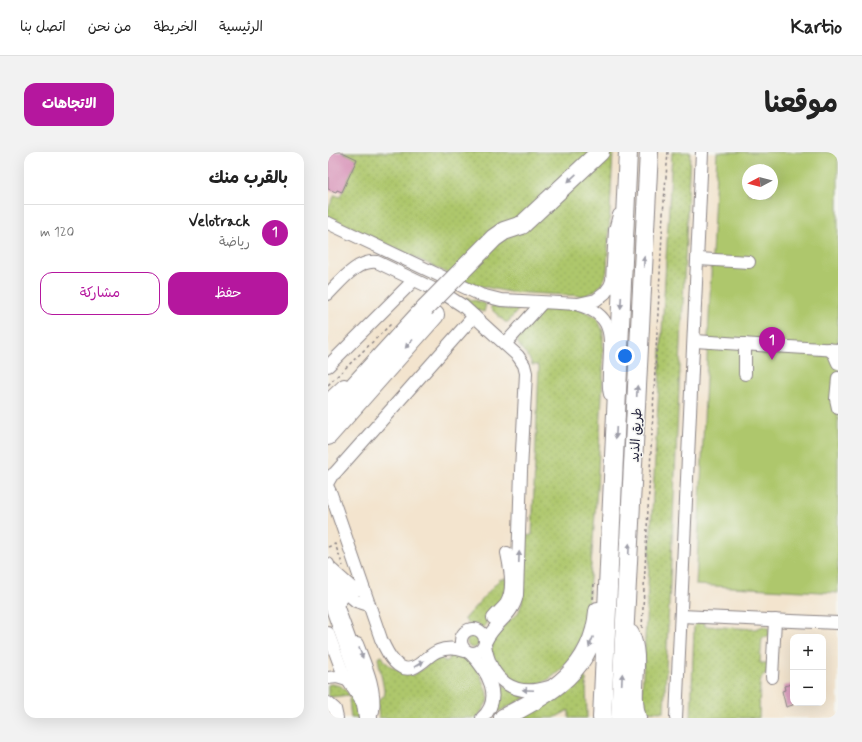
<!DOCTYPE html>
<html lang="ar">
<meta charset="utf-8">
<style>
:root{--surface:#fff;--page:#f2f2f2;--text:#222;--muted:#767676;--line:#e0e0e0;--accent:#b5179e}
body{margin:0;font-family:Mynerve,"Playpen Sans Arabic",sans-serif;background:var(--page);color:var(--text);direction:rtl}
.controls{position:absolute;right:12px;bottom:12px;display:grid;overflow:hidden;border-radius:8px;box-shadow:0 4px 16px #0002}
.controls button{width:36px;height:36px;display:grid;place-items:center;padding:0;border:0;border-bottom:1px solid var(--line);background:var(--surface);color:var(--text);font:20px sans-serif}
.compass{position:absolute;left:414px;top:12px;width:36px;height:36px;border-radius:50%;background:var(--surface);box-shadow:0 4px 16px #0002;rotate:263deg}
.you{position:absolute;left:297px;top:204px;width:14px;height:14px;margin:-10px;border:3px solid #fff;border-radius:50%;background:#1a73e8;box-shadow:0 0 0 6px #1a73e833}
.badge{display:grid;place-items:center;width:26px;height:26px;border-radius:50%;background:var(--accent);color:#fff;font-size:13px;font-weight:700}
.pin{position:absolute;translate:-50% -33px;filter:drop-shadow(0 1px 2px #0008)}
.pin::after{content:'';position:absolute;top:21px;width:14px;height:12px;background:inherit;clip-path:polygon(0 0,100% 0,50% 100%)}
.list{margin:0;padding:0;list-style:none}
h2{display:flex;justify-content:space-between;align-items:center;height:52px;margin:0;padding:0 16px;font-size:17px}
h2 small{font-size:13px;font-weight:400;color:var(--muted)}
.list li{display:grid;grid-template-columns:26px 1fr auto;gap:12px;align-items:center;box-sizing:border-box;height:56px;padding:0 16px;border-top:1px solid var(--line)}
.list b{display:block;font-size:15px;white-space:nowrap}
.list p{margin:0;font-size:13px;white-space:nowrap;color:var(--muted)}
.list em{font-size:13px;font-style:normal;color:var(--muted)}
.actions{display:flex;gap:8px;padding:12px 16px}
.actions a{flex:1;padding:9px 0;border:1px solid var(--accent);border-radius:12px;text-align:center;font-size:14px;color:var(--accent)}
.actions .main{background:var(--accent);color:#fff}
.map{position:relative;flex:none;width:510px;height:566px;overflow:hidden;direction:ltr;border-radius:12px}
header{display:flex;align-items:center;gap:24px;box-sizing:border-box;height:56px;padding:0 20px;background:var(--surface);border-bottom:1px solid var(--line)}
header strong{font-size:19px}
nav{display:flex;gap:22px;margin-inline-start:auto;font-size:14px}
.intro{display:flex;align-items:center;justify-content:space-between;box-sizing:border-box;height:96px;padding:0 24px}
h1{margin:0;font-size:28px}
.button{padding:10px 18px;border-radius:12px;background:var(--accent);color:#fff;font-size:14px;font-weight:700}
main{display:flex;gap:24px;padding:0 24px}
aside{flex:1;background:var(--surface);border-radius:12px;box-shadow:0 4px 16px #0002}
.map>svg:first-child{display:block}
.green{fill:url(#green-dots);stroke:#687454}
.pitch{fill:#aec76c;stroke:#687454;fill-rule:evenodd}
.building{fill:#d78fb6}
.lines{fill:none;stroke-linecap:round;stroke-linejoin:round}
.minor-casing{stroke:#8a8384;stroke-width:14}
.highway-casing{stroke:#8a8384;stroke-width:20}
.path{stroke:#8a8384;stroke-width:1.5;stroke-dasharray:3 3;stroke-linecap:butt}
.minor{stroke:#fff;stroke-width:12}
.highway{stroke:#fff;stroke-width:18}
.highway-bridge-casing{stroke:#8a8384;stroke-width:20;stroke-linecap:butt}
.highway-bridge{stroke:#fff;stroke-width:18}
.oneway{fill:#9c9ca7}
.labels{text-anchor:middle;stroke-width:3;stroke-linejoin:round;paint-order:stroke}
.street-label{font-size:13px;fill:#22223b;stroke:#f6f6f2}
</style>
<header>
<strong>Kartio</strong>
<nav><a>الرئيسية</a><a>الخريطة</a><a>من نحن</a><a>اتصل بنا</a></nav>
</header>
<div class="intro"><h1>موقعنا</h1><a class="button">الاتجاهات</a></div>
<main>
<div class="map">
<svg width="510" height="566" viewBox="0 0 510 566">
<defs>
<pattern id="green-dots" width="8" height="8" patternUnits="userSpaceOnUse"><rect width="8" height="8" fill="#aec76c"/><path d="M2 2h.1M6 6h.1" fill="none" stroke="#95ab5e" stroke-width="1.8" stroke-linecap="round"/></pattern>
</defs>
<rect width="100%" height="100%" fill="#f6f6f2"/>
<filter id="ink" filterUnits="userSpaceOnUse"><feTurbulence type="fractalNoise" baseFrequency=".025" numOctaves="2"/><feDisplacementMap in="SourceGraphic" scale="8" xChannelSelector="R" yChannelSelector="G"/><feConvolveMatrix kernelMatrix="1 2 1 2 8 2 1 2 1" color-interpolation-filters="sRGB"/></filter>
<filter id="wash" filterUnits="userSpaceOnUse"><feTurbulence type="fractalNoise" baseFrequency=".012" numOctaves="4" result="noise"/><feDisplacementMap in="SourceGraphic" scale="16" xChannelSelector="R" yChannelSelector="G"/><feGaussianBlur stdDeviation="0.9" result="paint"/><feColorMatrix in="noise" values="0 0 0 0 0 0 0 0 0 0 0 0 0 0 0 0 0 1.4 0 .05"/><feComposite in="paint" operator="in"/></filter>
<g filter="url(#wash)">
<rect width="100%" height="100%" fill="#f3e4ce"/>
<g class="green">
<path d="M14,0h271l-6,119c-3,13 -10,21 -24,25l-74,-4 -33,-7 -14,-5 -132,-63 -2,-2v-6l7,-14 5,2 17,-38z"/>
<polygon points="344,0 362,0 336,560 313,559"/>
<path d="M139,145l6,4 1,-1 12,4 -2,8c-4,-1 -10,-2 -12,-5 -2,-4 -2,-5 -6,-8z"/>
<polygon points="164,154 181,157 189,156 190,158 180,170 177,170 162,156"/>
<path d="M219,156l34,1 16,9 6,13v46l-6,112 -9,115c-5,32 -14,62 -44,78 -5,2 -12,3 -18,5l-25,-12 -10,-24 1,-8 3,-6 9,-12 14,-12 4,-10 2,-67 8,-1 7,-167 -1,-3h-6c-2,-11 -15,-16 -15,-27l26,-28z"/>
<polygon points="176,426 178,426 179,442 160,467 156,476 148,472 142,473 136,467 172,427 174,428"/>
<polygon points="376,470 377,474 427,477 436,474 441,477 441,484 434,486 432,511 440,511 440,521 434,525 432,531 431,566 363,566 366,474 369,471"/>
<circle cx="145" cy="490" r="6"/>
<path d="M120,500c29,7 32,21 41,47l-12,19h-98l-2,-17 8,-6 -7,-37 4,-2c6,12 15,14 27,16l3,4 29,-20 3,5h4l2,-4z"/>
<polygon points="254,525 257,526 258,527 259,566 241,566 241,558 226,566 192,566 217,554 229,546"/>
<polygon points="169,531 201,544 166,562 171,547"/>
<polygon points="3,532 13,534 22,543 3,545 0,544 0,533"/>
<polygon points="23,545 25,546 31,566 23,566 21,548"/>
</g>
<path class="pitch" d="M389,0h121v441l-142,-8zM420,18h24v24h-24z"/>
<g id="blocks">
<g class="building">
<polygon points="0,0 14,0 29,7 14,40 9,38 8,40 0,37"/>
<polygon points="465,532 465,553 458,555 454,539 457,538 456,534"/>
</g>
</g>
</g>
<g filter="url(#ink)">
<use href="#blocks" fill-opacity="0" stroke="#8a8384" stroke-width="1"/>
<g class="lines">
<g class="minor-casing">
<g id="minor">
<polyline points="0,71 153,143 173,148 250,152 268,148 277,141 282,134 284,129 287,78 291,63"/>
<polyline points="370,107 421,110"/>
<path d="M0,142c13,-13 30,-35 49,-32l69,33 17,11 55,50 6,9 2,8 -5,98 -4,124c-4,21 -22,27 -31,46"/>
<path d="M251,153c38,11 31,35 30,68 0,7 -1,14 1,21"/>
<polyline points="367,189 510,198"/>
<polyline points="177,192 214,151"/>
<polyline points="417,192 417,222"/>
<polyline points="501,197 506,202 510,211"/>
<polyline points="0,214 86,128"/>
<polyline points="510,226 508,247 510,256"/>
<polyline points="0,248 16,233"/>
<polyline points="0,330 4,323 7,321 146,164"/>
<path d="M0,336l3,6 50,145c6,14 18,39 37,26 7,-4 12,-11 20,-14 9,-4 18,-3 27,0"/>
<polyline points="0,412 13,448"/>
<polyline points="4,418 24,436 36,438"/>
<polyline points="10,434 28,449 41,453"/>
<polyline points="353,464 510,471"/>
<path d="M165,466c4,-5 9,-9 13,-14 9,-15 4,-36 1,-51"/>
<circle cx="145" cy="489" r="12"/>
<polyline points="0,481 15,521 34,550"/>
<path d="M29,492c8,21 19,44 16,67"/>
<path d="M157,493c6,36 29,53 64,42"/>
<path d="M142,501c17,17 34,45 12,65"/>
<polyline points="444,525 447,468"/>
<polyline points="0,526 9,525 19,528"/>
<polyline points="0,551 7,557 9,566"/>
<polyline points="348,566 374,0"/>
</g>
</g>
<g class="highway-casing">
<g id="highway">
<polyline points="194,73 272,0"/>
<polyline points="0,262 97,156"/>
<polyline points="0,284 107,163"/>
<polyline points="0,437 32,525 38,552 40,566"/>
<path d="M302,482c12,27 -2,56 7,84"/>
<path d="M175,566c47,-25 90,-47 95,-107"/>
<polyline points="274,566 300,0"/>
<polyline points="292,566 321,0"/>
</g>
</g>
<g class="path">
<polyline points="0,233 63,172"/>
<polyline points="0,395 7,392 15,414"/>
<polyline points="265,447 266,431"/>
<polyline points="314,476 335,62 340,0"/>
</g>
<use href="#minor" class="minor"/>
<use href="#highway" class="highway"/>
<g class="highway-bridge-casing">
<polyline id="highway-bridge" points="97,156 166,86 176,79 194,73"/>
</g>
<use href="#highway-bridge" class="highway-bridge"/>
</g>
<defs><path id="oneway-solid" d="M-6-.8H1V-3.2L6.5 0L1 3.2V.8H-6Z"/></defs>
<g class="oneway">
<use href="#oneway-solid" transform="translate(244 26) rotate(137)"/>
<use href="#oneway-solid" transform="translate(316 110) rotate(-87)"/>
<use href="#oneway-solid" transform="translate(293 151) rotate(93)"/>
<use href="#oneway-solid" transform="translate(81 192) rotate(132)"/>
<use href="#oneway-solid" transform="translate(309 239) rotate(-87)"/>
<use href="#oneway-solid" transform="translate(288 281) rotate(93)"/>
<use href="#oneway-solid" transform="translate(301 397) rotate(-87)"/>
<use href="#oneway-solid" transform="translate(191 405) rotate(-88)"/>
<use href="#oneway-solid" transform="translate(263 490) rotate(113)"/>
<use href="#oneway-solid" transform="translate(33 501) rotate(70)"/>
<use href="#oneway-solid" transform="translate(91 512) rotate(-33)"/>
<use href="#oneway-solid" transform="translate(294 527) rotate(-87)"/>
<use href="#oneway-solid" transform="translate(200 538) rotate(-178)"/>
</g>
</g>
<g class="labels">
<g class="street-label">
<text transform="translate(307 283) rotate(-87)" y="5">طريق الذيد</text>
</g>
</g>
</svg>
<div class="controls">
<button>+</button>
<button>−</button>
</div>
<svg class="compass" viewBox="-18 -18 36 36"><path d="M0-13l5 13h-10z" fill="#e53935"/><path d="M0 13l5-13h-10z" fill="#767676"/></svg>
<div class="you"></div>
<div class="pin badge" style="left:444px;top:208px">1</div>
</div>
<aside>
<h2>بالقرب منك<small></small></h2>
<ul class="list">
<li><span class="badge">1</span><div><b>Velotrack</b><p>رياضة</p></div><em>120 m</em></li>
</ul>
<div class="actions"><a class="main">حفظ</a><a>مشاركة</a></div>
</aside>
</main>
